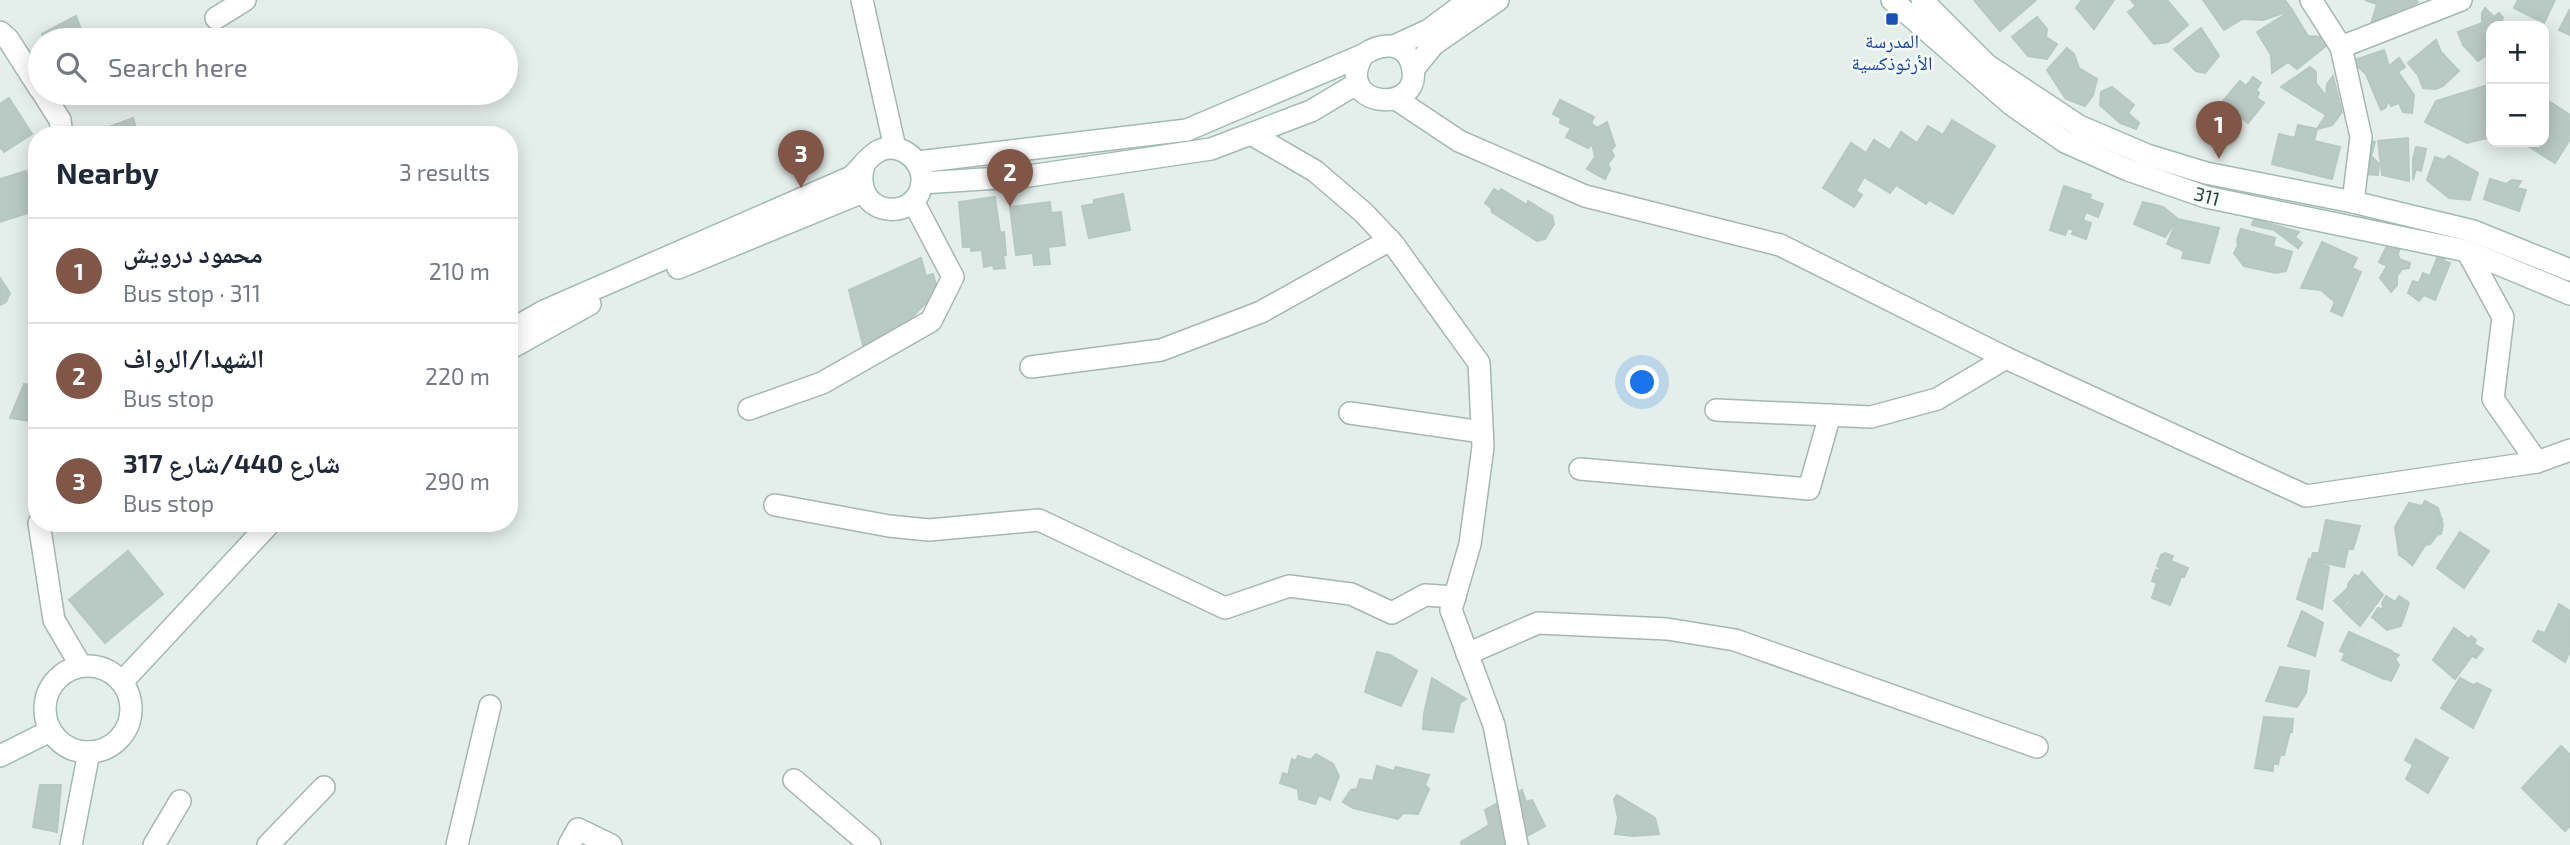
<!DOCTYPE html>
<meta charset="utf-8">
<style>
:root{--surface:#fff;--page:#f2f2f3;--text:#1f2937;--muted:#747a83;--line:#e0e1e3;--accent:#7f5647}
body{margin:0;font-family:"Exo 2","Noto Naskh Arabic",sans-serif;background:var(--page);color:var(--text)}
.controls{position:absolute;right:21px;top:21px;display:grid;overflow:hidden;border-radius:14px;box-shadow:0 4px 18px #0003}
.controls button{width:63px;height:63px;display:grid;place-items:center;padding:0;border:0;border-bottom:2px solid var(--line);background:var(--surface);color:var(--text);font:35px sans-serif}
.you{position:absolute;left:1643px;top:383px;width:24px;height:24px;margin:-18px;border:5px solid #fff;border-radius:50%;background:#1a73e8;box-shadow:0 0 0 10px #1a73e833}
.badge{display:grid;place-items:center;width:46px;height:46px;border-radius:50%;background:var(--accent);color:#fff;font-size:23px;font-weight:700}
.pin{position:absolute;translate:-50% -58px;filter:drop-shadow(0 2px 4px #0008)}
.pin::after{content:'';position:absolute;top:37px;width:24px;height:21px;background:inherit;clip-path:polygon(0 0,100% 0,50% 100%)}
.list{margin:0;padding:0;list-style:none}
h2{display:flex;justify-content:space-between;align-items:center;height:91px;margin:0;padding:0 28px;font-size:30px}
h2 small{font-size:23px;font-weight:400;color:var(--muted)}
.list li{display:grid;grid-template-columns:46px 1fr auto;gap:21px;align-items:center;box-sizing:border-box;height:105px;padding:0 28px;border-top:2px solid var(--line)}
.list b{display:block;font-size:26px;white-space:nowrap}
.list p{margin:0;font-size:23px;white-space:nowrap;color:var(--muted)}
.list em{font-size:23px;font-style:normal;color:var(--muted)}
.icon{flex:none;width:38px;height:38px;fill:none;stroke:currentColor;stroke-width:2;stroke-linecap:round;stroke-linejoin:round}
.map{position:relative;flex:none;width:2570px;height:845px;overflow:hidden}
.search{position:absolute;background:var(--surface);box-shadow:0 4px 18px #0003;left:28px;top:28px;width:490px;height:77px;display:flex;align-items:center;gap:18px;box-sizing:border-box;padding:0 24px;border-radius:38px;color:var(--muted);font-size:26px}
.panel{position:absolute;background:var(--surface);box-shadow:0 4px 18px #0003;left:28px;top:126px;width:490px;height:406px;border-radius:28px}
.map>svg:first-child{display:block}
.building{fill:#b9c9c3;stroke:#b6c8c2;stroke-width:2}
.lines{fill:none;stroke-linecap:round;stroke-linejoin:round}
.street-casing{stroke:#a6b6b2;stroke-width:24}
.secondary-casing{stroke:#a2bab3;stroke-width:24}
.street{stroke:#fff;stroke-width:21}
.secondary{stroke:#fff;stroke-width:21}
.transit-dot{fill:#1a4fb4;stroke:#f5faf8;stroke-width:2.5}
.labels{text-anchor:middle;stroke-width:5;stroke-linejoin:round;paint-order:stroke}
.transit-label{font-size:19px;fill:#164399;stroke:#f5faf8}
.street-label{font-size:19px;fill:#23403a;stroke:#f5faf8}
</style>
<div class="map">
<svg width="2570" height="845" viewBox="0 0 2570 845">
<rect width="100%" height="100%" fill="#e4eeea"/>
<g class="building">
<polygon points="1974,0 2036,0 2000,31"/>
<polygon points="2082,0 2114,0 2094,29 2076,8"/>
<polygon points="2131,0 2167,0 2188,25 2168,42 2154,44 2128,12 2136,6"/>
<polygon points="2203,0 2285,0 2292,10 2263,20 2242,19 2224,30"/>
<polygon points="2365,0 2416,0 2418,2 2410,7 2413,15 2375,29 2371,24 2377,4"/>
<polygon points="2518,0 2555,0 2544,23 2514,8"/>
<polygon points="2485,8 2494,17 2499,13 2503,18 2499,26 2491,26 2491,52 2478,61 2463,45 2458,32 2482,23 2482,13"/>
<polygon points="2570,9 2570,35 2559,30"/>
<polygon points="2292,10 2308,36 2321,37 2327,45 2297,69 2288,62 2272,73 2271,55 2257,32"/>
<polygon points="76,16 85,40 45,40 42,34"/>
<polygon points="2037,17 2047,29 2046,37 2057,44 2047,59 2028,56 2012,37"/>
<polygon points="2201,28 2219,56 2205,73 2196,71 2174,49"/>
<polygon points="2436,40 2441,52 2459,71 2443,86 2436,89 2423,88 2418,75 2408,63"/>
<polygon points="2067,48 2074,54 2079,68 2097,79 2093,95 2085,106 2066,99 2047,70"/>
<polygon points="2384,50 2389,66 2399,58 2405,67 2398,72 2414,95 2412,113 2403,112 2399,103 2391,106 2388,100 2386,107 2381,110 2366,74 2352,61"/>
<polygon points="2310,67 2316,72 2316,83 2326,96 2327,84 2333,76 2342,112 2332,125 2317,129 2326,115 2281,87"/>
<polygon points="2253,77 2261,83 2256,90 2259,93 2257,98 2264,103 2248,123 2222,102 2240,81 2246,86"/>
<polygon points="2491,84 2491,137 2467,143 2425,122 2436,101"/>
<polygon points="2112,87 2134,105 2128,113 2139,123 2136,129 2120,123 2100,105 2101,92"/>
<polygon points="9,98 32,134 4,152 0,147 0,104"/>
<polygon points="2544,98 2570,115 2570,139 2555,163 2522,142 2544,142"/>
<polygon points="1560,100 1594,117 1591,123 1597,128 1607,122 1615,146 1611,150 1614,156 1608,164 1610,169 1605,179 1587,169 1595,157 1592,144 1588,148 1566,137 1571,128 1560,123 1561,118 1553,114"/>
<polygon points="2221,107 2241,123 2226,143 2202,124 2205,120 2210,121"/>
<polygon points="133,118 138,135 96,135 95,132"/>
<polygon points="1952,120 1995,146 1953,214 1929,200 1926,204 1896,185 1890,193 1864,177 1856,191 1862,195 1854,207 1823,188 1851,143 1866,153 1874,140 1890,150 1901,132 1917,143 1928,126 1943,135"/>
<polygon points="2298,125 2317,129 2314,141 2340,147 2332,179 2272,164 2279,134 2295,138"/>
<polygon points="2408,138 2409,181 2382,175 2378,141"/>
<polygon points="2365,139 2375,142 2371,156 2379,164 2378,175 2363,174"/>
<polygon points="2416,147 2426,149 2421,171 2416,169 2413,180 2413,159"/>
<polygon points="2449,156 2478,173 2470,200 2449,198 2427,180 2435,157 2444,160"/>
<polygon points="26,171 37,203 37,210 0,222 0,179"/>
<polygon points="2490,179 2506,184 2512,180 2521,181 2517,188 2526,190 2519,211 2484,199"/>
<polygon points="2064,186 2091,195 2090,199 2103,204 2098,217 2086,212 2083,220 2091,223 2086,239 2072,234 2074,230 2068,228 2065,235 2050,230"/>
<polygon points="1494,189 1499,192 1501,189 1527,205 1528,201 1552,216 1554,224 1545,239 1537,241 1492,212 1491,208 1485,203"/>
<polygon points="1123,194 1130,230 1089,238 1082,206 1094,204 1094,200"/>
<polygon points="995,197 1000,233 1004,232 1006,255 1003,256 1005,268 994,269 993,265 984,267 982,250 971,251 971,247 963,247 959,202"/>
<polygon points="1050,202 1051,213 1061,212 1065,245 1048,247 1050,264 1034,265 1033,253 1016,255 1010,207"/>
<polygon points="2143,202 2163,207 2178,219 2165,237 2134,224"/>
<polygon points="2178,219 2219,228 2209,263 2182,258 2184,251 2167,244"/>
<polygon points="2254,219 2299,232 2295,237 2302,243 2298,248 2274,230 2252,225"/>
<polygon points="2241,229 2275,238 2273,246 2292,252 2286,271 2276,273 2244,266 2234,253 2238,246 2237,240"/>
<polygon points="2390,240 2401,246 2398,253 2399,259 2410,263 2409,268 2402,269 2397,276 2397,285 2391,292 2380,278 2387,266 2379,262"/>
<polygon points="2322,242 2357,258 2352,268 2361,272 2342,316 2331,311 2335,302 2321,290 2301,288"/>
<polygon points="2439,253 2445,254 2444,261 2450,263 2435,300 2424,295 2419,301 2408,293 2413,281 2419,283 2423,273 2430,276"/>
<polygon points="921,258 926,276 933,274 938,291 892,337 890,333 863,345 849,290"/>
<polygon points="0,278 10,293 6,302 0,305"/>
<polygon points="24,384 37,385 37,422 10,418"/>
<polygon points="2425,501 2438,508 2443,525 2441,534 2437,535 2430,544 2425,545 2413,564 2399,555 2395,527 2409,503 2422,506"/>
<polygon points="2410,504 2420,509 2424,504 2437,510 2436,514 2442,519 2412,565 2401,555 2403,550 2399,550 2397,527"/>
<polygon points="2326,520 2360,526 2353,549 2348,549 2344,567 2311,560 2313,553 2319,553"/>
<polygon points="2460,532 2489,551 2464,588 2437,568"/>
<polygon points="128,551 163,594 105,643 69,600"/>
<polygon points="2165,553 2173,556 2171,561 2188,568 2184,577 2181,577 2170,605 2152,598 2157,583 2152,581 2156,570 2159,571 2160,568 2157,566 2161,555"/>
<polygon points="2309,559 2329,567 2322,609 2297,599"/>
<polygon points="2362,572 2383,595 2360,626 2343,610 2350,602 2349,599 2342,608 2334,601 2348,588 2348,584 2355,575 2359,577"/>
<polygon points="2386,596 2395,602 2399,596 2409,603 2401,626 2387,630 2372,617 2378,608 2384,609 2382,603"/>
<polygon points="2559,604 2570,611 2570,651 2565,662 2533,641 2538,631 2545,633"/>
<polygon points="2302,611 2323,623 2315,656 2288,646"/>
<polygon points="2454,628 2469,639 2471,636 2476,640 2474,644 2483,649 2476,658 2472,656 2455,679 2433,660"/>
<polygon points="2349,632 2392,651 2389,658 2393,659 2384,679 2342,660 2345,653 2340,651"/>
<polygon points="2357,638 2399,655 2395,659 2399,665 2391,681 2379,676 2381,668 2376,668 2374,673 2350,664 2353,659 2348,655"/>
<polygon points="1377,652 1390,655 1417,671 1401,706 1365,692"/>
<polygon points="2280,667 2309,671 2306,693 2297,707 2266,701"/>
<polygon points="1432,678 1466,699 1460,703 1453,732 1423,729 1424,714"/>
<polygon points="2460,678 2473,685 2477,683 2491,690 2473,728 2441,708"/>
<polygon points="2264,717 2293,719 2292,732 2290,732 2284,755 2280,755 2278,764 2273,764 2273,771 2255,768"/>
<polygon points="2416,739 2448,758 2428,793 2406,779 2413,765 2405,760"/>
<polygon points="2561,746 2570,755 2570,826 2565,831 2522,788"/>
<polygon points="1316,754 1333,764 1339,776 1330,800 1319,795 1315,804 1299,799 1298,789 1280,783 1283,773 1288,775 1292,759 1296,761 1298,756 1311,760"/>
<polygon points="1377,766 1394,771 1396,767 1429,775 1425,785 1429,789 1418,814 1403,813 1398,819 1353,808 1343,802 1351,790 1357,789 1360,779 1373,781"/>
<polygon points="40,785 61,785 57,832 33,827"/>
<polygon points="1522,790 1526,802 1532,800 1545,826 1525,837 1529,845 1462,845 1461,842 1489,825 1485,810"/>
<polygon points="1617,795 1655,818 1659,834 1633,836 1615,834 1618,818 1614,799"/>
</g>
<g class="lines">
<g class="street-casing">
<g id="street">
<polyline points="862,0 895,148"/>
<polyline points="2311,0 2341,47"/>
<polyline points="216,18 245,0"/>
<polyline points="0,32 8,39 40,89"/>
<polyline points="43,93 60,120 62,135"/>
<polyline points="1396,99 1459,141 1585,196 1780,245 2006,358 2306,496 2537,462 2570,450"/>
<polyline points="1251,134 1315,171 1364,213 1394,245 1479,363 1483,447 1470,544 1451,610 1494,725 1517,845"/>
<polyline points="2353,202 2361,137 2341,47 2461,0"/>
<polyline points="2467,251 2503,317 2493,399 2537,462"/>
<polyline points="1031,367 1161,350 1261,312 1390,240"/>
<polyline points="749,409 822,383 931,321 953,277 913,201"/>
<polyline points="1716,410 1871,417 1937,399 2006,358"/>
<polyline points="1350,413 1482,432"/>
<polyline points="1580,469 1809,489 1830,415"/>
<polyline points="775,505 889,526 929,530 1039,520 1225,608 1289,586 1351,594 1392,613 1425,595 1455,597"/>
<polyline points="39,523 54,620 81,666"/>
<polyline points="1467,654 1538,623 1667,629 1735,640 2037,747"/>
<polyline points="794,780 870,845"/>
<polyline points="154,845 180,801"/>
<polyline points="268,845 324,787"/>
<polyline points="457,845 490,706"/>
<polyline points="569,845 578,829 611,845"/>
</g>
</g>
<g class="secondary-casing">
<g id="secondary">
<polyline points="1892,0 2012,105 2065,142 2128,170 2206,197 2467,251 2570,294"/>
<polyline points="1922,0 1987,65 2079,126 2147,155 2206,173 2353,202 2473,231 2570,270"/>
<polyline points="1394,46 1429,30 1469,0"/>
<polyline points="1413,70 1434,44 1498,0"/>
<path d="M918,162l269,-32 176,-75c17,-12 42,-15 49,10 14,51 -81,44 -49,-10"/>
<polyline points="922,183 1029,176 1211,149 1311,111 1358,83"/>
<polyline points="678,268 863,192"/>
<path d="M509,331l35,-20 307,-134c8,-7 15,-17 23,-23 20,-16 50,3 48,28 -4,42 -73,35 -58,-17"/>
<polyline points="509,349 590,304"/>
<circle cx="88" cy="709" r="43"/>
<polyline points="122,682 270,523"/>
<polyline points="0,756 50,731"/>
<polyline points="71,845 89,752"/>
</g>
</g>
<use href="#street" class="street"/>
<use href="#secondary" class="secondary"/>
</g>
<rect class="transit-dot" x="1885" y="12" width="14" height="14" rx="3.5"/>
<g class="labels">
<g class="transit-label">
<text x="1892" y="48">المدرسة<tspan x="1892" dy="22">الأرثوذكسية</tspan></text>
</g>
<g class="street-label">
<text transform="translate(2207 196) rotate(15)" y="7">311</text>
</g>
</g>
</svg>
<div class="controls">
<button>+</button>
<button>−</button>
</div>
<div class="you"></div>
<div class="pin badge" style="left:2219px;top:159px">1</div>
<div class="pin badge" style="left:1010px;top:207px">2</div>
<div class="pin badge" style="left:801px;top:188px">3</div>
<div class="search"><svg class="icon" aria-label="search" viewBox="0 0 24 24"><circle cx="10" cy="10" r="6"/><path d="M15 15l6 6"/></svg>Search here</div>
<section class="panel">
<h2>Nearby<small>3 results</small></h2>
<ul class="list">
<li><span class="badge">1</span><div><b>محمود درويش</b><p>Bus stop · 311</p></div><em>210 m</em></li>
<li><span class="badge">2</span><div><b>الشهدا/الرواف</b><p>Bus stop</p></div><em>220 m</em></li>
<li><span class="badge">3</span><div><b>شارع 440/شارع 317</b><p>Bus stop</p></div><em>290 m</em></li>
</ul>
</section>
</div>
